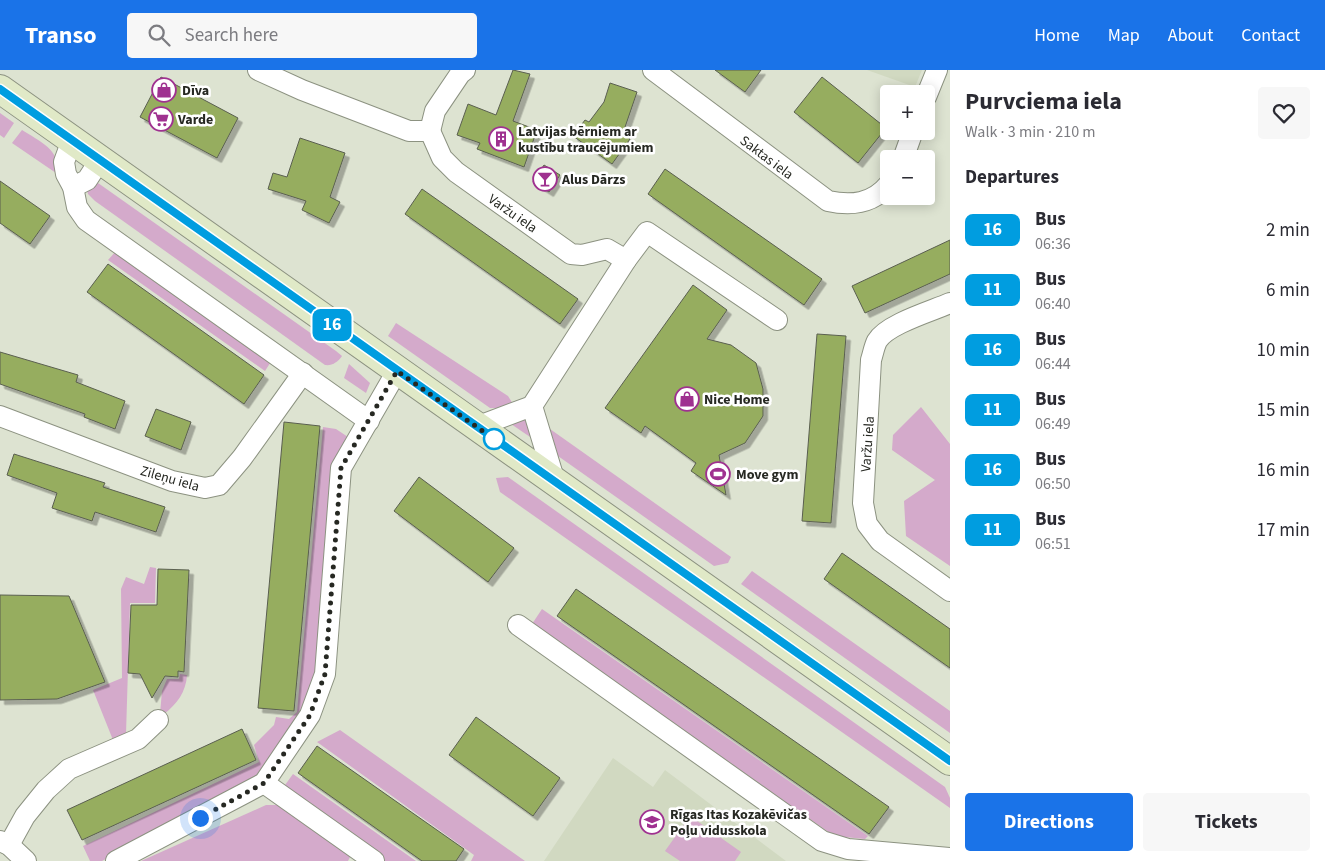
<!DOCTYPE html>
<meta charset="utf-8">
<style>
body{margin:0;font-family:"Source Sans 3",sans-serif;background:#f7f7f7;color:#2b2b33;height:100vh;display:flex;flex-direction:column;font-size:19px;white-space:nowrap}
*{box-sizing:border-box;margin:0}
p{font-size:16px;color:#7c7c81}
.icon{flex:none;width:28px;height:28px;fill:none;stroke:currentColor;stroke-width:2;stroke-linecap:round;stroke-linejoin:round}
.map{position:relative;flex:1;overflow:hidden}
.drawer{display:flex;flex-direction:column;background:#fff;width:375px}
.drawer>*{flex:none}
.badge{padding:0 10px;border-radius:8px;font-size:18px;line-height:32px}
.fabs{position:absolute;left:880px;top:15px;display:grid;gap:10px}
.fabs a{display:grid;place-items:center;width:55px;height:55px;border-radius:5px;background:#fff;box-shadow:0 2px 12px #0003;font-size:25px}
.you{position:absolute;width:25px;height:25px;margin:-12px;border:4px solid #fff;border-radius:50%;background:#1a73e8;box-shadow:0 0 0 8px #1a73e833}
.map>.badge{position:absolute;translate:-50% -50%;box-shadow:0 0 0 2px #fff}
h2{padding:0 15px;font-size:19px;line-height:45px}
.round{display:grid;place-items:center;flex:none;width:52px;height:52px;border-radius:5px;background:#f7f7f7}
.overview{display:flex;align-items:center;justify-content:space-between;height:85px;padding:0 15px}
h1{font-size:24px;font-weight:700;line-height:38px}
.button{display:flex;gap:10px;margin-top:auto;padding:10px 15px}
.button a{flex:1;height:58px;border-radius:5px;background:#1a73e8;color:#fff;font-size:20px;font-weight:700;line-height:58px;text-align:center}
.button a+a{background:#f7f7f7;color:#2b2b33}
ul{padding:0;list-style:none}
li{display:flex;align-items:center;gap:15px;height:60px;padding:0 15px}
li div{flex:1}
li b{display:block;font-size:19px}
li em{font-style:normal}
li .badge{min-width:55px;font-weight:700;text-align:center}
header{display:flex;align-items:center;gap:30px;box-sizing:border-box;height:70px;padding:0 25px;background:#1a73e8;color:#fff}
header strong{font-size:24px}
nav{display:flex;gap:28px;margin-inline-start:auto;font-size:18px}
.search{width:350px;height:45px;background:#f7f7f7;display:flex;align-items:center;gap:12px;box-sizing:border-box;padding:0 18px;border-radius:5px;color:#7c7c81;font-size:19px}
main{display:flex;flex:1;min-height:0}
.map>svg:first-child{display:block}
.built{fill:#d1d9c1}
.green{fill:#d4aacb}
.building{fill:#96ad5e;stroke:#5a5f50;filter:url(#shadow)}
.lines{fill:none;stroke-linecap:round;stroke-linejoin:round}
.street-casing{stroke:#8c9281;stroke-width:22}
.secondary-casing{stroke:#8c9281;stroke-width:30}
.street{stroke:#fff;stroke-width:20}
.secondary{stroke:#e0e9c7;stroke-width:28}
.line-casing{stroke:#fff;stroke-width:11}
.line{stroke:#009de0;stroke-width:8}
.walk{stroke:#262822;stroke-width:5;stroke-dasharray:0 9}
.stop-dot{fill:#fff;stroke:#009de0;stroke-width:2.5}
.labels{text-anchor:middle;stroke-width:5;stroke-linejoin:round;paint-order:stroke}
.poi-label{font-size:14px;font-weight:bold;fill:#262822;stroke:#fff;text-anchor:start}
.street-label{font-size:14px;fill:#262822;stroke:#fff}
</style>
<header>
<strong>Transo</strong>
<div class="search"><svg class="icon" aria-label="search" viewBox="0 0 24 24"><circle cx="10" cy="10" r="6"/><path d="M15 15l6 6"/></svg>Search here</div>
<nav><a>Home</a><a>Map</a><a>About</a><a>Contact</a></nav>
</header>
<main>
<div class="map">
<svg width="950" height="791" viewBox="0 0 950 791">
<defs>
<filter id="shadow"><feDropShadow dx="4.5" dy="4.5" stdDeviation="0" flood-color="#0004"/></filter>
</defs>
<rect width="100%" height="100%" fill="#dde3d1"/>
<g class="built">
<polygon points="867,0 922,0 915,17"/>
<polygon points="613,688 653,717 665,700 786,791 544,791"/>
</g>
<g class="green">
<polygon points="0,43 14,53 4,68 0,65"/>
<path d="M22,60C39,71 62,80 56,103L12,73Z"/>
<path d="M98,113L336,281L342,286C338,292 332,296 325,295L95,131L88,124L87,120Z"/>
<polygon points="117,180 272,290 265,301 108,190"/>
<polygon points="396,253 508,326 513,334 506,338 490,338 388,266"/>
<polygon points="349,294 370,313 366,323 344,308"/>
<polygon points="921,337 950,374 950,496 906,466 904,431 935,410 892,380 893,365"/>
<polygon points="524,348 531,353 536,371 511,354"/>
<polygon points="323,357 336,359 351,369 318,608 269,703 102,791 90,791 83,776 259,692 254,675 274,655 276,647 289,649 297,642"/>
<polygon points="550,359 731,487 728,493 714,496 558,386"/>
<polygon points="508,407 945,717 950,728 950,738 500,422 496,408"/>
<polygon points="150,497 156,498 155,533 130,533 126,664 115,675 93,620 122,608 121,519 126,507 144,514"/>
<polygon points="752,501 950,641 950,663 741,514"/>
<polygon points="542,539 868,766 865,769 834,766 532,554"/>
<path d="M180,604L187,605C186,622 177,634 164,644H160L162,621L167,609H179Z"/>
<polygon points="340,660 525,791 471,791 474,785 317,672"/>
<polygon points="293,704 416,791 380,791 280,722"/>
<polygon points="266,735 284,735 350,787 348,791 141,791"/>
<polygon points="690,746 741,782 735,791 680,791 665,781"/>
</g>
<g class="building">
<polygon points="513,0 530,4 513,51 537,60 524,97 477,79 480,73 457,65 468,34 496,45"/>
<polygon points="715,0 761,0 745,22"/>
<polygon points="161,7 238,48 217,88 140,47"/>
<polygon points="822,7 886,58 858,93 794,42"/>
<polygon points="610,13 637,22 623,63 630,69 612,94 573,66 585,50 589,52 604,32"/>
<polygon points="300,68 345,83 330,127 340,132 329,153 302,140 306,131 268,119 273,103 287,107"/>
<polygon points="544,95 560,105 549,122 533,112"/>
<polygon points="665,99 822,209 804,235 648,124"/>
<polygon points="0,111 50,146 30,174 0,153"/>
<polygon points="422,119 578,229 560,254 405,144"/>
<polygon points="950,170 950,204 865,243 852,216"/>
<polygon points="108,194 264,305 244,334 87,222"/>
<polygon points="693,215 727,240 707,269 731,275 756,293 763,319 763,346 745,373 719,385 726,425 691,401 696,393 670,374 645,356 641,363 605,338"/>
<polygon points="817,264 846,266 831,453 802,451"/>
<polygon points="0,282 78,305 76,312 125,331 115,359 84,347 85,344 0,314"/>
<polygon points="156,339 191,352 181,380 145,366"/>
<polygon points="284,352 320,356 294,641 258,638"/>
<polygon points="14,384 105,413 103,417 165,437 156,462 95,442 92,451 52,438 57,423 7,405"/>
<polygon points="419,407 514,478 488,512 394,441"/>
<polygon points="842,483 950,559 950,598 824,509"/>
<polygon points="158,499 189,500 184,602 178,601 178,607 165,606 152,628 140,604 128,603 131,535 157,535"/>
<polygon points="576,519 889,737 869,764 557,546"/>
<polygon points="0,525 69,526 105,612 57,629 0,630"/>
<polygon points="476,647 560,708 533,746 449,685"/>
<polygon points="242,659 256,690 82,770 67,740"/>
<polygon points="317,676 464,779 456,791 422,791 298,703"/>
</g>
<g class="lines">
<g class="street-casing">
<g id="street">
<polyline points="258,0 302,20 409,61 430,61"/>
<path d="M653,0L828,131C851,136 873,134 889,114"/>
<polyline points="926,27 937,0"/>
<polyline points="430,61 442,88 456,102 571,184 582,185 607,179 626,190 532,336 476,357"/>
<polyline points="430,61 435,41 460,4 465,0"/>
<polyline points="72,70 64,92 66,104 73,117 77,137 86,150 369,351"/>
<polyline points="903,89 913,61"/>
<polyline points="73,117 87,110 100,90"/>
<polyline points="626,190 647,162 777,250"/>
<path d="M950,233C932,241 887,254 877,271C874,277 873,284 871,290L863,433L867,454L880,471L950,521"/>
<polyline points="532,336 555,412"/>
<polyline points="0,346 172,411 205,418 219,415 242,388 303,303"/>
<polyline points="518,555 822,771 848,779 950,788"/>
<polyline points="264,713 374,791"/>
<polyline points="0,771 9,775 26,791"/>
<polyline points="9,775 25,746 46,720 69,699 138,669 158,650"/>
<polyline points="116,791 264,713 310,645 325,604 341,398 397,301"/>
</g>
</g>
<g class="secondary-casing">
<polyline id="secondary" points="0,19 950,691"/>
</g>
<use href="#street" class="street"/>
<use href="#secondary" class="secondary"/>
</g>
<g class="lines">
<g class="line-casing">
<polyline id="line" points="0,19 950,691"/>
</g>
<use href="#line" class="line"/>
<polyline class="walk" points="200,748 264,713 310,645 325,604 341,398 397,301 494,369"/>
</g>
<defs>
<g id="shop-ring" transform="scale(1.25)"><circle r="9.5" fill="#fff" stroke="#9f3190" stroke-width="1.5"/><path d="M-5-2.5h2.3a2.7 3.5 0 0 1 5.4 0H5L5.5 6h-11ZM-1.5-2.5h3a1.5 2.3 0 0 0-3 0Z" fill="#9f3190"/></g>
<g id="supermarket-ring" transform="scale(1.25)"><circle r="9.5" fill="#fff" stroke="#9f3190" stroke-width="1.5"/><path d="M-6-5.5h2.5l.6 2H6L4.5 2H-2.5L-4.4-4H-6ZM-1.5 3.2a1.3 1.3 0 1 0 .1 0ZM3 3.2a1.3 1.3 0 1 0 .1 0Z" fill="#9f3190"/></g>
<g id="building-ring" transform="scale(1.25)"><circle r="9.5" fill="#fff" stroke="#9f3190" stroke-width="1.5"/><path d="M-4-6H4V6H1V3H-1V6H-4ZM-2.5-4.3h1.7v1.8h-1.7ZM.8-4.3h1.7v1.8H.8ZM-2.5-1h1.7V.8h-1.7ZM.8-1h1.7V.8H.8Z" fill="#9f3190"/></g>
<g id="bar-ring" transform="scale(1.25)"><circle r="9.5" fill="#fff" stroke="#9f3190" stroke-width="1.5"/><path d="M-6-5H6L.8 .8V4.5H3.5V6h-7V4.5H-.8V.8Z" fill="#9f3190"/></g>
<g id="stadium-ring" transform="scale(1.25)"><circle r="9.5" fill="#fff" stroke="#9f3190" stroke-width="1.5"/><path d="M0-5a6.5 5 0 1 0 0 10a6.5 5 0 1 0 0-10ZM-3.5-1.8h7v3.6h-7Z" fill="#9f3190"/></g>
<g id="school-ring" transform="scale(1.25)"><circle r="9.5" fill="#fff" stroke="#9f3190" stroke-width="1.5"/><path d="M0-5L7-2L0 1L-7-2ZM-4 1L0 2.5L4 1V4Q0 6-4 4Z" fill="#9f3190"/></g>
</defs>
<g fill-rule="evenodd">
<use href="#shop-ring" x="164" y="20"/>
<use href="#supermarket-ring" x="161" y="49"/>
<use href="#building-ring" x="501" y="69"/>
<use href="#bar-ring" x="545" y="109"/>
<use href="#shop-ring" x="687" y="329"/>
<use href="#stadium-ring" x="718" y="404"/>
<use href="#school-ring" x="652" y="752"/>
</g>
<circle class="stop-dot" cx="494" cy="369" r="10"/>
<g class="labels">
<g class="poi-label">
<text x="182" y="25">Dīva</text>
<text x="178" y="54">Varde</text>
<text x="518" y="66">Latvijas bērniem ar<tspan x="518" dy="16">kustību traucējumiem</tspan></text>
<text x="562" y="114">Alus Dārzs</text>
<text x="704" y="334">Nice Home</text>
<text x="736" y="409">Move gym</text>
<text x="670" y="749">Rīgas Itas Kozakēvičas<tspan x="670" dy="16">Poļu vidusskola</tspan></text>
</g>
<g class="street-label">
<text transform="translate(767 87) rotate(37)" y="5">Saktas iela</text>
<text transform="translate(513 143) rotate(35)" y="5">Varžu iela</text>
<text transform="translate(867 374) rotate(-86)" y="5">Varžu iela</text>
<text transform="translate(170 408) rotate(16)" y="5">Zileņu iela</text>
</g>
</g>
</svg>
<div class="fabs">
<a>+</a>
<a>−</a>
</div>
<div class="you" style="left:200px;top:748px"></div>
<b class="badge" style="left:332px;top:255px;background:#009de0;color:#fff">16</b>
</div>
<section class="drawer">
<div class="overview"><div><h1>Purvciema iela</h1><p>Walk · 3 min · 210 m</p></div><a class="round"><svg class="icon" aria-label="heart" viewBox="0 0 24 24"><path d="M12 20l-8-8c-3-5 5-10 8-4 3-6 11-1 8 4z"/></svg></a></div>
<h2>Departures</h2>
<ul>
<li><span class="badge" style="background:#009de0;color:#fff">16</span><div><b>Bus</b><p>06:36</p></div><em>2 min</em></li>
<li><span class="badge" style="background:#009de0;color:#fff">11</span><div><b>Bus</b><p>06:40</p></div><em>6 min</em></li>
<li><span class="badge" style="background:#009de0;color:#fff">16</span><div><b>Bus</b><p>06:44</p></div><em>10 min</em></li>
<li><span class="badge" style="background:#009de0;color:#fff">11</span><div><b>Bus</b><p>06:49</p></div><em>15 min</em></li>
<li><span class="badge" style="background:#009de0;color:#fff">16</span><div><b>Bus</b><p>06:50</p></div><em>16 min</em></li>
<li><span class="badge" style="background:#009de0;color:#fff">11</span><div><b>Bus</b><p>06:51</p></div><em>17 min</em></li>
</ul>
<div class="button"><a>Directions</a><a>Tickets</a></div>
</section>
</main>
